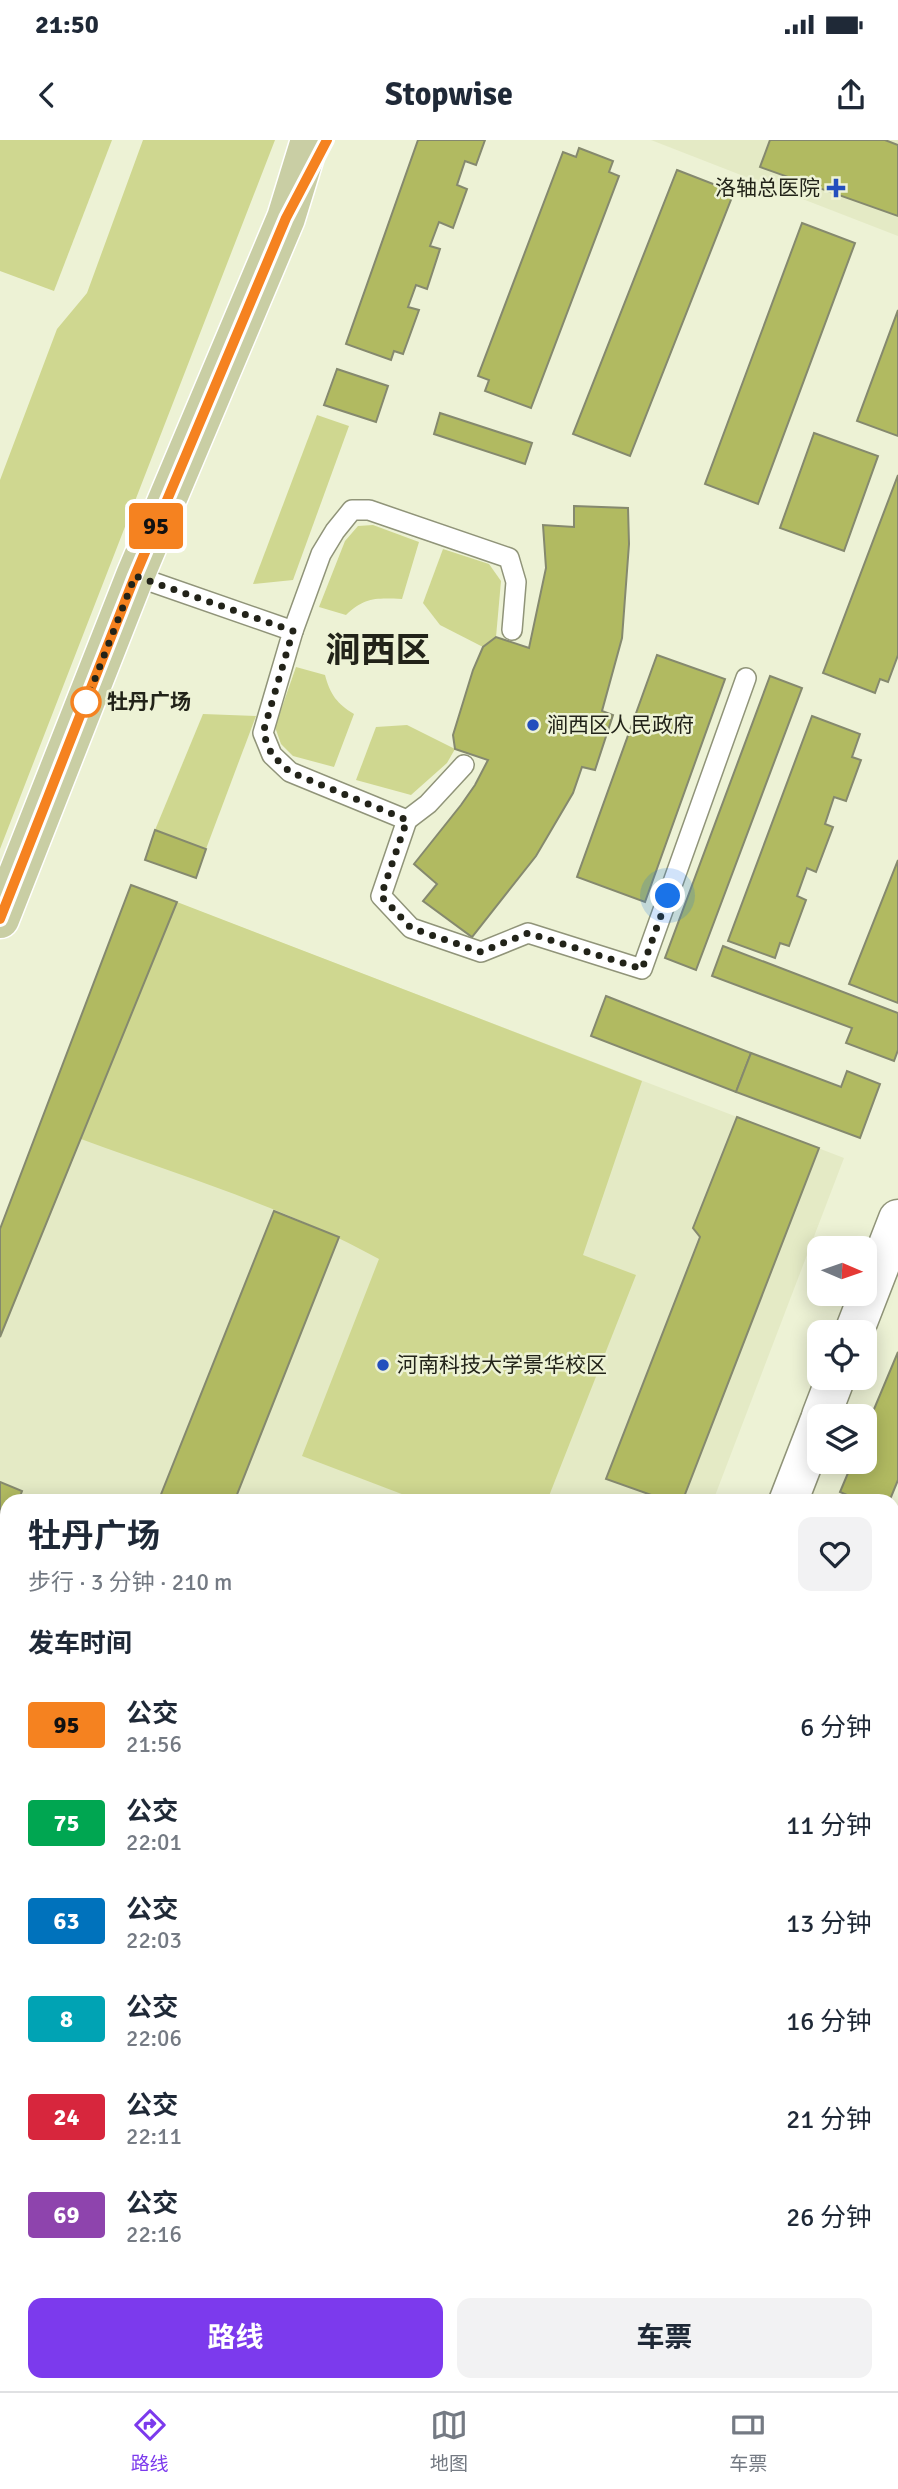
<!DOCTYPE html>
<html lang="zh">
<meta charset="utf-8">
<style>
body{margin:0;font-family:Signika,"Noto Sans SC",sans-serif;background:#f2f2f3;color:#1f2937;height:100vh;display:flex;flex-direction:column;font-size:26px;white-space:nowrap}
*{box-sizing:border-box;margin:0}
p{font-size:23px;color:#747a83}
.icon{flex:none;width:38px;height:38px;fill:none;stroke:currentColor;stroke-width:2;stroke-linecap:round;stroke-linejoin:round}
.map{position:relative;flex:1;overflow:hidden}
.drawer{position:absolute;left:0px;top:1354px;width:900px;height:898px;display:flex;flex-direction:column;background:#fff;border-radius:21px 21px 0 0;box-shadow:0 4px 18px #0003}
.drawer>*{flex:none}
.badge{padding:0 14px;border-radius:5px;font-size:24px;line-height:46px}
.needle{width:46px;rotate:92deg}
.fabs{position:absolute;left:807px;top:1096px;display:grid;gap:14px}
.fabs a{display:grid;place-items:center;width:70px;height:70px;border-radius:14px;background:#fff;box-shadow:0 4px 18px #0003;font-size:35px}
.you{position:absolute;width:35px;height:35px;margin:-18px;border:5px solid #fff;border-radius:50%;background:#1a73e8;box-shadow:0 0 0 10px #1a73e833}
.map>.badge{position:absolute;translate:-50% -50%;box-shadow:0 0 0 4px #fff}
h2{padding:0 28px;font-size:26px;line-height:63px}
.round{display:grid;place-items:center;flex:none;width:74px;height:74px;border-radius:14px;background:#f2f2f3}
.headline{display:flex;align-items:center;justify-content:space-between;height:119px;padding:0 28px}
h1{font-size:33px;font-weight:700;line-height:52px}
.button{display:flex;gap:14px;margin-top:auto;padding:14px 28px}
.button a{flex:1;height:80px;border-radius:14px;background:#7c3aed;color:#fff;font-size:28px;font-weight:700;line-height:80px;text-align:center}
.button a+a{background:#f2f2f3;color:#1f2937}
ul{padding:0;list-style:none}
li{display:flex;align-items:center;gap:21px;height:98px;padding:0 28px}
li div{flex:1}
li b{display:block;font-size:26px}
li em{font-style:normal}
li .badge{min-width:77px;font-weight:700;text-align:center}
.status{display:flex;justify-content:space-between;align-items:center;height:49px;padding:0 35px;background:#fff;direction:ltr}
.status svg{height:19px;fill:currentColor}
header{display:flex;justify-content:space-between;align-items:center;height:91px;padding:0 28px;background:#fff;font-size:32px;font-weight:700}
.dock{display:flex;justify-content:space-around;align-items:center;height:98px;border-top:2px solid #e0e1e3;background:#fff;font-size:19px;color:#747a83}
.dock a{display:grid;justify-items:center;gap:4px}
.dock .on{color:#7c3aed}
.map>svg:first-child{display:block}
.built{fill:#e4eac5}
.green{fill:#cfd790}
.building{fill:#b1ba61;stroke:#85896e;stroke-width:2}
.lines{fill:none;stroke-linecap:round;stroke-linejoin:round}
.service-casing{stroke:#909479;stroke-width:22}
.pedestrian-casing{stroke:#909479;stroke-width:32}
.minor-casing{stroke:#909479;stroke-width:41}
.primary-casing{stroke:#fff;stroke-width:41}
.service{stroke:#fff;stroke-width:19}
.pedestrian{stroke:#fff;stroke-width:30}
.minor{stroke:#fff;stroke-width:38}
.primary{stroke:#c9cea4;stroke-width:38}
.line-casing{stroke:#fff;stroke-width:16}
.line{stroke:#f58220;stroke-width:10}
.walk{stroke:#222319;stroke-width:7;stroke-dasharray:0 12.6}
.poi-dot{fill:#234fbd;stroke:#edf2d5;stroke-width:2.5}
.stop-dot{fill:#fff;stroke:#f58220;stroke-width:3.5}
.labels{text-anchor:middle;stroke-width:5;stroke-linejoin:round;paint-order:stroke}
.poi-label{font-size:21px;fill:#222319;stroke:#edf2d5;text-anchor:start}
.stop-label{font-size:21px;font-weight:bold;fill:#222319;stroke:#edf2d5;text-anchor:start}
.town-label{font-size:35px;font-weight:bold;fill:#222319;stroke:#edf2d5}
</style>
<div class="status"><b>21:50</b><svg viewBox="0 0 49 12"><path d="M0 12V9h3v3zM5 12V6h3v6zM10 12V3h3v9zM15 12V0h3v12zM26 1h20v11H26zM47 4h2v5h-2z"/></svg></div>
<header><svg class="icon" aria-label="back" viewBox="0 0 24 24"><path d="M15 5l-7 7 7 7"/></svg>Stopwise<svg class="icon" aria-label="share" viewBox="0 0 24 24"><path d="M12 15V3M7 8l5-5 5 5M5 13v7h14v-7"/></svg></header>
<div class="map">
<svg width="898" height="2251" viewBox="0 0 898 2251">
<rect width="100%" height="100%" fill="#edf2d5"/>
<g class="built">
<polygon points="651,0 898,0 898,96"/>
<polygon points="131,745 844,1018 713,1361 7,1362 7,1760 0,1758 0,1089"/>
<polygon points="893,2191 898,2193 898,2251 476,2251 478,2245 892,2245"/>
<polygon points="43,2245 386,2245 383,2251 41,2251"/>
</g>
<g class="green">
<polygon points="0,0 112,0 54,151 0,131"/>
<polygon points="143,0 275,0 0,709 0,340 57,189 87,153"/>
<polygon points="317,275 349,286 293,440 253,444"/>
<path d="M373,385L419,402L402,459C376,458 365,457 346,475L319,467L345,401L358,386Z"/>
<polygon points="443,409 489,424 501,441 496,497 483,507 440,485 423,463"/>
<path d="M296,527L325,535C330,554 337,564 354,574L334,627L293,616L281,604L275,587Z"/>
<polygon points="203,574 256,576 206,709 155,690"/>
<polygon points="407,585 455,609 447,623 411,655 356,640 376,587"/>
<path d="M177,762L642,941L583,1115L636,1135L547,1361H420L302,1316L379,1119C285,1067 181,1036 81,999Z"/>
<polygon points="809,2245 885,2245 898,2251 807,2251"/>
</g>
<g class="building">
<polygon points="418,0 485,0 476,25 465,21 457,45 467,49 453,88 439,82 430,106 440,109 427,149 416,145 408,167 419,170 403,214 394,211 391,220 346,204"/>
<polygon points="770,0 885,0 898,5 898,76 760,27"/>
<polygon points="579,8 613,21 609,32 619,36 531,268 485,251 489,240 478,236 563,12 576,17"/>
<polygon points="677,30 734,52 630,316 573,294"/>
<polygon points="802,83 855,103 758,364 705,344"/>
<polygon points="898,170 898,296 857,281"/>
<polygon points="337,229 388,246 376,282 324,265"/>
<polygon points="440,273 532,303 525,324 434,294"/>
<polygon points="814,293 878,316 844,411 780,388"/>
<polygon points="898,335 898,515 888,542 880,539 875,553 823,533"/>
<polygon points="574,366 628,368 629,404 622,498 602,571 613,575 595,630 582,627 573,653 536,716 472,797 423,761 437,744 414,724 461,665 475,645 488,620 455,609 453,595 473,530 483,507 496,497 529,508 546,428 543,385 574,387"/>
<polygon points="657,515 725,539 645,762 577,737"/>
<polygon points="770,536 802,548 696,830 665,818"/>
<polygon points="812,576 860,594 852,617 861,620 846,661 834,657 825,684 833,687 816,732 807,728 797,756 806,760 789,806 780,803 775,818 728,801"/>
<polygon points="155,690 206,709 196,738 145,720"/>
<polygon points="898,720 898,863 849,844"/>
<polygon points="131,745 177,762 0,1197 0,1089"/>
<polygon points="723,806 898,873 898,910 894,921 846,903 852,888 712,836"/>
<polygon points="606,856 751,913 736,952 591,896"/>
<polygon points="751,913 841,947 847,931 880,944 860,998 736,952"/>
<polygon points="737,977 819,1008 682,1362 671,1362 606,1339 700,1097 693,1088"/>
<polygon points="274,1071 339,1097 234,1362 158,1362"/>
<polygon points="898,1212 898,1340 889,1362 863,1362 840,1352 853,1321 864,1321 864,1293"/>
<polygon points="0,1342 22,1351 18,1362 7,1362 7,1459 0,1477"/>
<polygon points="892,1404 898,1406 898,1478 892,1476"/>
<polygon points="892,1635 898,1637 898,1814 892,1828"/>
<polygon points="0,1675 7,1678 7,1760 0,1758"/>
<polygon points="898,1919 898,1958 892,1955 892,1932"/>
<polygon points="0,1959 7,1962 7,2152 0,2171"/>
<polygon points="892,2046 894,2052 898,2050 898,2130 892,2128"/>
<polygon points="7,2204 7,2245 26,2245 24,2251 7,2251 0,2248 0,2223"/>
<polygon points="512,2245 664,2245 663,2248 669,2251 510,2251"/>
<polygon points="704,2245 794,2245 794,2251 701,2251"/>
</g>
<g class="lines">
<g class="service-casing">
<g id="service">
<polyline points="135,436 293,491 263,593 272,615 290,632 407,680 428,664 464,625"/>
<polyline points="293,491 321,414 335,391 352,370 369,370 509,418 516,442 512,490"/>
<polyline points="407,680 381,756 411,788 481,812 528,793 642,829 746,538"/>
<polyline points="686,2251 688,2245"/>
</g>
</g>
<g class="pedestrian-casing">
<polyline id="pedestrian" points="892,2161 898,2163"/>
</g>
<g class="minor-casing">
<g id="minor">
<polyline points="854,1192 898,1079"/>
<polyline points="821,1276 836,1237"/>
<polyline points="788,1362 819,1282"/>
<polyline points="892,1561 898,1564"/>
<polyline points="0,1815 7,1817"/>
<polyline points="436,2251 438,2245"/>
</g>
</g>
<g class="primary-casing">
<polyline id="primary" points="0,779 135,436 286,78 310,0"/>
</g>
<use href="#service" class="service"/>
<use href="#pedestrian" class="pedestrian"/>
<use href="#minor" class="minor"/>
<use href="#primary" class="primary"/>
</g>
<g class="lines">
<g class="line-casing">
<polyline id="line" points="0,779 135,436 286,78 327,0"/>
</g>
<use href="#line" class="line"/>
<polyline class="walk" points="86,562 135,436 293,491 263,593 272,615 290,632 407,680 381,756 411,788 481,812 528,793 642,829 668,756"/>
</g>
<g class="poi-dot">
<path d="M832.5 37.5h7v7h7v7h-7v7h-7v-7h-7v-7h7z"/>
<circle cx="533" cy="585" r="7"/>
<circle cx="383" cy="1225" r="7"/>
</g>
<circle class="stop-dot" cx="86" cy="562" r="14"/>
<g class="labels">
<g class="poi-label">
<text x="820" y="55" text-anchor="end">洛轴总医院</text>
<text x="547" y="592">涧西区人民政府</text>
<text x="397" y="1232">河南科技大学景华校区</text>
</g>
<g class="stop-label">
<text x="107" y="569">牡丹广场</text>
</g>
<g class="town-label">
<text x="378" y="522">涧西区</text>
</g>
</g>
</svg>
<div class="fabs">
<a><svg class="needle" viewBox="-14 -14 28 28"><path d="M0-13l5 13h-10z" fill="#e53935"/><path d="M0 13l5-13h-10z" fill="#747a83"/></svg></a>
<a><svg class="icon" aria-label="locate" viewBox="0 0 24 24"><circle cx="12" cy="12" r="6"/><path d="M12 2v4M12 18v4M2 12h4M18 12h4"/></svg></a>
<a><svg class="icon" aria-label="layers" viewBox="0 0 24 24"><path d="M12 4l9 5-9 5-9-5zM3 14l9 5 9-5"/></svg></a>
</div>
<div class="you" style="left:668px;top:756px"></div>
<b class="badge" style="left:156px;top:386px;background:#f58220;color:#111">95</b>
<section class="drawer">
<div class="headline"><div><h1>牡丹广场</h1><p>步行 · 3 分钟 · 210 m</p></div><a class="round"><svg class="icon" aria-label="heart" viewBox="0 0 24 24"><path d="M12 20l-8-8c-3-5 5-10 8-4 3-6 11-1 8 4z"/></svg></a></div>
<h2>发车时间</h2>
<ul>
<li><span class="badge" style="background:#f58220;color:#111">95</span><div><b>公交</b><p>21:56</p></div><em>6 分钟</em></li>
<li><span class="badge" style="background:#00a651;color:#fff">75</span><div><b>公交</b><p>22:01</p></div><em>11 分钟</em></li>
<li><span class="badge" style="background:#0072bc;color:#fff">63</span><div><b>公交</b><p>22:03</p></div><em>13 分钟</em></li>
<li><span class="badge" style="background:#00a3b4;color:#fff">8</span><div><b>公交</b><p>22:06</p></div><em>16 分钟</em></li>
<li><span class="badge" style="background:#d7263d;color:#fff">24</span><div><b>公交</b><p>22:11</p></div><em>21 分钟</em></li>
<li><span class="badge" style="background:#8e44ad;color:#fff">69</span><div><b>公交</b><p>22:16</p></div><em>26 分钟</em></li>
</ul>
<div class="button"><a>路线</a><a>车票</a></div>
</section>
</div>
<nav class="dock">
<a class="on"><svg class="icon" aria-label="directions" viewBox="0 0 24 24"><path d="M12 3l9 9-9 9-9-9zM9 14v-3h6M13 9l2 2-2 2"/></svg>路线</a>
<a><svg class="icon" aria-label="map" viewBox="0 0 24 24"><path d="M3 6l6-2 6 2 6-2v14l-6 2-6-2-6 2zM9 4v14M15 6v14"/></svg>地图</a>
<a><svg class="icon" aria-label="tickets" viewBox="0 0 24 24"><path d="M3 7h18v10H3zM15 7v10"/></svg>车票</a>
</nav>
